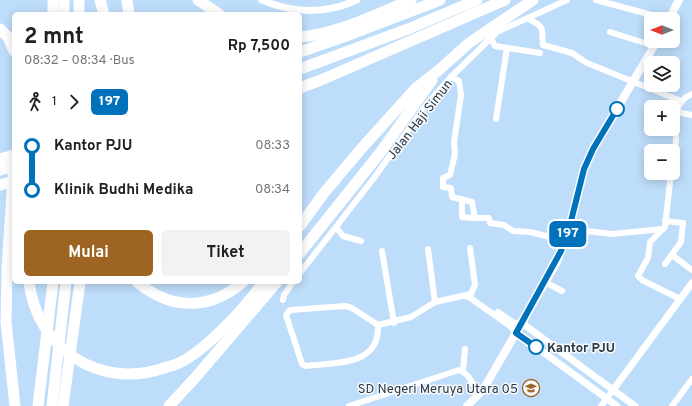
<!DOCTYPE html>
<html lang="id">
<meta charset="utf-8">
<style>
body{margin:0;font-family:Overpass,sans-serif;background:#f2f2f2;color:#202124;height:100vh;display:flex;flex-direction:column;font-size:15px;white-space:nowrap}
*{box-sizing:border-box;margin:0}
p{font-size:13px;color:#757577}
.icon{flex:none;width:22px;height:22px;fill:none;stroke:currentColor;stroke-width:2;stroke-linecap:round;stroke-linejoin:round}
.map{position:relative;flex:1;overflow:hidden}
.details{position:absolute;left:12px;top:12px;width:290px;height:272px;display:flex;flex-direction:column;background:#fff;border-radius:6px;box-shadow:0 2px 10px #0003}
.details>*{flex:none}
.badge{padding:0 8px;border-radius:6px;font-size:14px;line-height:26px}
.needle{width:26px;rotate:270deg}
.fabs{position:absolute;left:644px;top:12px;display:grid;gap:8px}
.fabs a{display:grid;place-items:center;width:36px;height:36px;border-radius:6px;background:#fff;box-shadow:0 2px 10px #0003;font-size:20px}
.map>.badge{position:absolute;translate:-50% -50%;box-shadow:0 0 0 2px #fff}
.legs{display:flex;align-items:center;gap:6px;height:44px;padding:0 12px;font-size:13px}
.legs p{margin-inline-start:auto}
.overview{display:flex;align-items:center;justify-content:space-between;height:68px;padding:0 12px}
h1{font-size:22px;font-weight:700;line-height:30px}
.action{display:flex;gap:8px;margin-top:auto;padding:8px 12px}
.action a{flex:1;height:46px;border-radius:6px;background:#9e6522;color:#fff;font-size:16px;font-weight:700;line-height:46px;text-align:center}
.action a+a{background:#f2f2f2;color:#202124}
ul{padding:0 12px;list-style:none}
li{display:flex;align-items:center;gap:14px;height:44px;font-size:15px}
li i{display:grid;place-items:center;width:6px;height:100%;margin:0 5px;background:currentColor}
li i::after{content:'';width:10px;height:10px;margin:-5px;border:3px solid;border-radius:50%;background:#fff}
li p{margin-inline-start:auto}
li:first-child i{background:linear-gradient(#0000 50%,currentColor 0)}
li:last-child i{background:linear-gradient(currentColor 50%,#0000 0)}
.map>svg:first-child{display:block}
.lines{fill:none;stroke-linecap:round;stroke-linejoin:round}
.minor{stroke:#fff;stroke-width:6}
.tertiary{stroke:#fff;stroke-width:7}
.secondary{stroke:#fff;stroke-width:8}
.motorway{stroke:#fff;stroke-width:11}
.line-1-casing{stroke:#fff;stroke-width:9}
.line-1{stroke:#0072bc;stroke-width:6}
.stop-1-dot{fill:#fff;stroke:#0072bc;stroke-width:2}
.labels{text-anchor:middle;stroke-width:3;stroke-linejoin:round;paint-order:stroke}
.street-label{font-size:13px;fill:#2c3843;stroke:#f7fafd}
.stop-label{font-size:13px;font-weight:bold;fill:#2c3843;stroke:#f7fafd;text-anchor:start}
.poi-label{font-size:13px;fill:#2c3843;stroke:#f7fafd;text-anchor:end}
</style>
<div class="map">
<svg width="692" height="406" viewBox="0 0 692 406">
<rect width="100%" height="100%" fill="#beddfa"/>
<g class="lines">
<g class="minor">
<polyline points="596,0 667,19"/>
<path d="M529,19C546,28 541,28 543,45L572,53L587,63L681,101"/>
<polyline points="610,32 654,46"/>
<polyline points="490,37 495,46 540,53"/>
<polyline points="451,77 459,81 461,95 454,142 455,154 450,175 443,178 443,187 451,188 452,197 472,202 475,218 489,218 490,223 504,225 513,231 530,232 566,241"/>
<polyline points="677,112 692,115"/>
<polyline points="496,119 507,48"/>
<path d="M673,160C674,153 676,146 676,138C675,121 673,102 692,94"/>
<polyline points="671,173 665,227 650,242 648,258 638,276 642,280 680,299"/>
<polyline points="462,199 462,217 475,218"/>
<polyline points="336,227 343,236 361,241"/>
<polyline points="569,229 612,234 663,229"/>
<polyline points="428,249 435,302"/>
<polyline points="382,251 394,323"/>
<polyline points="672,255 692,270"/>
<polyline points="665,264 681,242 683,223 665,221"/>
<polyline points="300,273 374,178 426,105 451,77 497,32 567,0"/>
<polyline points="545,282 562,291"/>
<polyline points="465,296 469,297 510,326 516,333"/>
<polyline points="283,300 284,295 293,282"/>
<polyline points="498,312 514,323 522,323"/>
<path d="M378,325C380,367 335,362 306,366L302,364L286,315L290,310L345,306L352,308L378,325L411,317L435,302L471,294L475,285L470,248"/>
<polyline points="463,371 465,349"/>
<path d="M349,406L459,370C469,373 474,386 479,395"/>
<polyline points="601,406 613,390"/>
<polyline points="672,406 692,379"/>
</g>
<g class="tertiary">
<path d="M262,0C294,14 326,14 357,0"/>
<polyline points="522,323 635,406"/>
<polyline points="517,333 617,406"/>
<polyline points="613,390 692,283"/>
</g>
<g class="secondary">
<polyline points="669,19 679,0"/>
<polyline points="467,406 483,390 557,262 570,225 584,169 593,149 657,41"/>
</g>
<g class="motorway">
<polyline points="100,0 104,14"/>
<polyline points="127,0 129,14"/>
<polyline points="198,0 219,14"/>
<polyline points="53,14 53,0"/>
<polyline points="64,14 64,0"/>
<polyline points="79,14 79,0"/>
<polyline points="0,29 8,37 14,51"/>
<path d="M300,37C338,34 376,14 411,0"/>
<polyline points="300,52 346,36 440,0"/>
<polyline points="300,69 408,29 477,0"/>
<polyline points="300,88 321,80 505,0"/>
<polyline points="0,159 14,155"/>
<polyline points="14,162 7,270 6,322 15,406"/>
<polyline points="0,170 14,166"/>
<polyline points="0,185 14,181"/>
<polyline points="300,226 324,193 361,149 416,88 439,70 469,43 533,0"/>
<polyline points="300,253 380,153 432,80"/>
<path d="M29,282C37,349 100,390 164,368C170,366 176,365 181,362C207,349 247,306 263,282"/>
<path d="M137,282C171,310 209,311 243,282"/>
<polyline points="38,406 53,282"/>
<polyline points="52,406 66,282"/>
<polyline points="63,406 80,282"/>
<polyline points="169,406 195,378 277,282"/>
</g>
</g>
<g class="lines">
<g class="line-1-casing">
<polyline id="line-1" points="536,347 516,333 561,251 570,225 584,169 593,149 617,109"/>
</g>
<use href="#line-1" class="line-1"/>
</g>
<defs>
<g id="school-ring" transform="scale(0.9)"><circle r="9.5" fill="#f7fafd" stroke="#9e6522" stroke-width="1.5"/><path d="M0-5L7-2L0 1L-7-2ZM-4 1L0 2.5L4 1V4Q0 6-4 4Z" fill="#9e6522"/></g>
</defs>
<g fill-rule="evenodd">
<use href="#school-ring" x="531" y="388"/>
</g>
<g class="stop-1-dot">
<circle cx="617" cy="109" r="7"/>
<circle cx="536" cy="347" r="7"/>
</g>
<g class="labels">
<g class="street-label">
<text transform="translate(419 119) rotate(-52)" y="5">Jalan Haji Simun</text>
</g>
<g class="stop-label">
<text x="547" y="352">Kantor PJU</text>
</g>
<g class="poi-label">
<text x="518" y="393">SD Negeri Meruya Utara 05</text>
</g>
</g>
</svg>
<div class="fabs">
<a><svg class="needle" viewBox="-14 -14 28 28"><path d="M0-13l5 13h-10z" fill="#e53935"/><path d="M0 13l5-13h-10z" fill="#757577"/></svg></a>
<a><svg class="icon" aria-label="layers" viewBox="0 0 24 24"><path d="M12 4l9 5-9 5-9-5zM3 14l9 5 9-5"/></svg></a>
<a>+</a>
<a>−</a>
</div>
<b class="badge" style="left:568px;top:234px;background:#0072bc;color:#fff">197</b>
<section class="details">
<div class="overview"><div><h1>2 mnt</h1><p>08:32 – 08:34 · Bus</p></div><b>Rp 7,500</b></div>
<div class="legs"><svg class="icon" aria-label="walk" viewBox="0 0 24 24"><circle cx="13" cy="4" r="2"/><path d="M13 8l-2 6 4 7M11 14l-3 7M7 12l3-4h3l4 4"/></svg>1<svg class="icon" aria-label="forward" viewBox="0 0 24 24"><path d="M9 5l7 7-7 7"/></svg><b class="badge" style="background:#0072bc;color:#fff">197</b></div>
<ul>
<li><i style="color:#0072bc"></i><b>Kantor PJU</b><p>08:33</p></li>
<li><i style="color:#0072bc"></i><b>Klinik Budhi Medika</b><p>08:34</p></li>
</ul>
<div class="action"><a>Mulai</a><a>Tiket</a></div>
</section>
</div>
